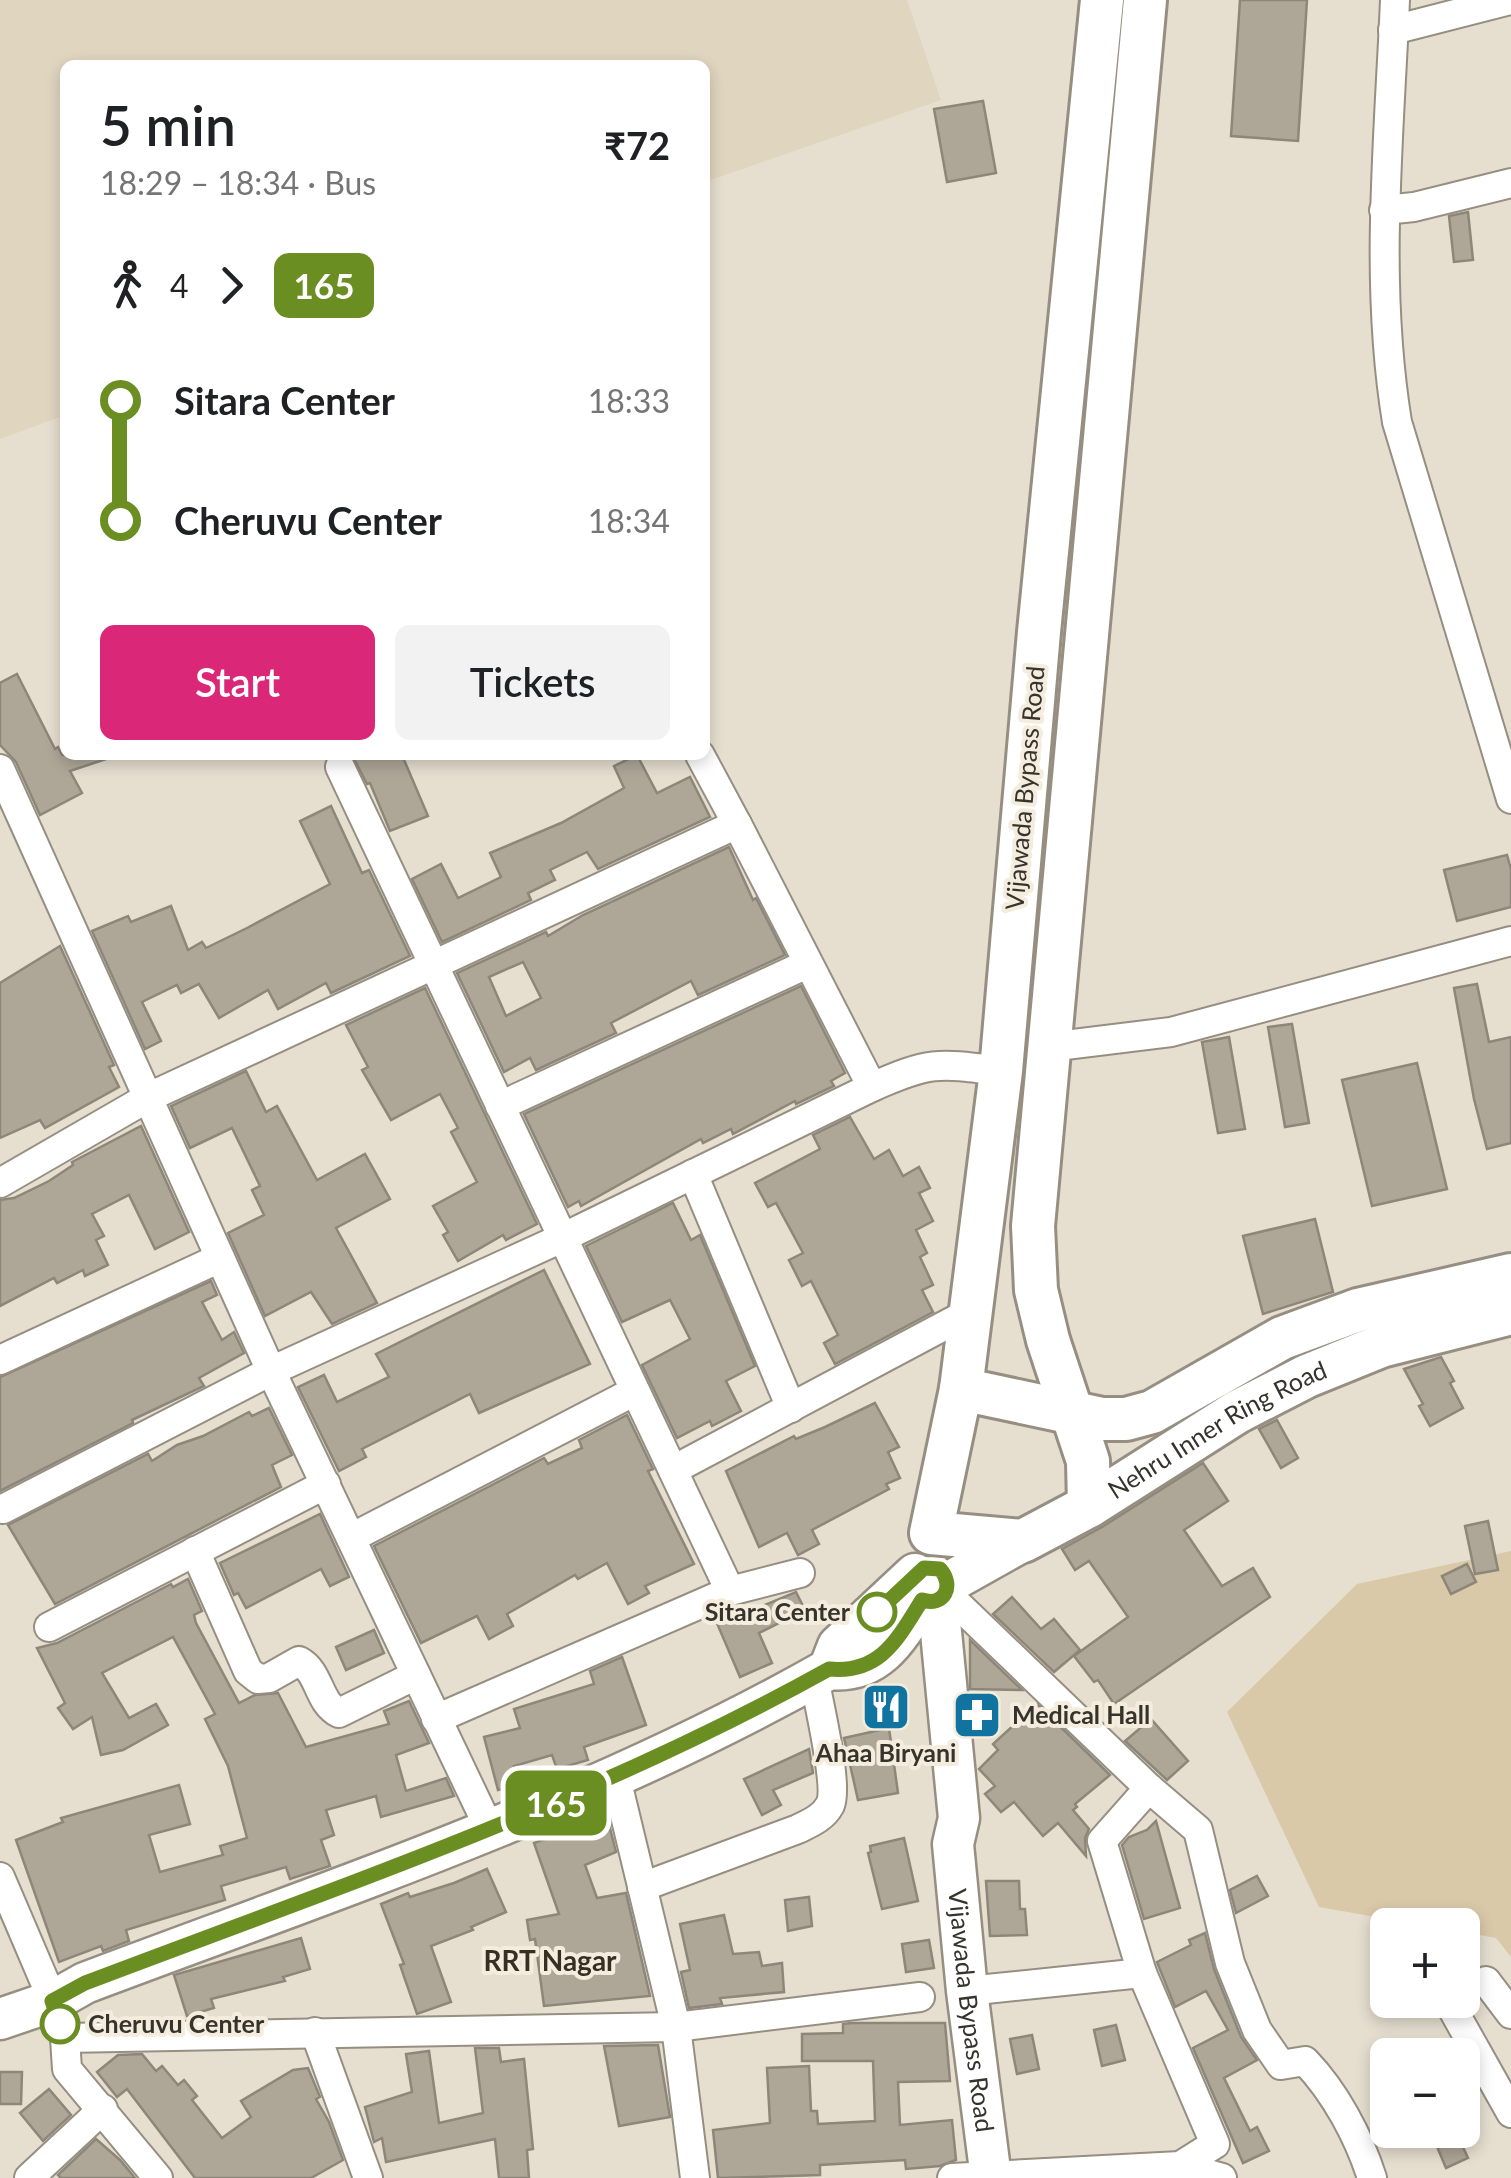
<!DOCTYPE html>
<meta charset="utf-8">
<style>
body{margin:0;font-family:Lato,sans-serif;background:#f2f2f2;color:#202124;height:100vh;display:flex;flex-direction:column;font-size:38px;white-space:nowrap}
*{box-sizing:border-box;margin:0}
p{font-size:32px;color:#757577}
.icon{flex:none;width:55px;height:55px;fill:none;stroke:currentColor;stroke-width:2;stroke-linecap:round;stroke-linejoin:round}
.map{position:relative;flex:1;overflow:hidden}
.drawer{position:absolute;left:60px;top:60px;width:650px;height:700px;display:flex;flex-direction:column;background:#fff;border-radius:15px;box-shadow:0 5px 15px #0003}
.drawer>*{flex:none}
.badge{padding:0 20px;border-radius:15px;font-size:35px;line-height:65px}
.buttons{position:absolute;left:1370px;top:1908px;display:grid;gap:20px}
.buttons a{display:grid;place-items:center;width:110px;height:110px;border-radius:15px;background:#fff;box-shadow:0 5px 15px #0003;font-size:50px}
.map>.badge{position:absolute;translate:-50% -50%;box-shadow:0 0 0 5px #fff}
.legs{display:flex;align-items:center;gap:15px;height:110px;padding:0 40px;font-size:32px}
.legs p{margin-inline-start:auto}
.headline{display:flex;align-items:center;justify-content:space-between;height:170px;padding:0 40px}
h1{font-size:55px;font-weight:600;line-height:75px}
.cta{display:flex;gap:20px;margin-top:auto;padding:20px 40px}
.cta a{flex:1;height:115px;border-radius:15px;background:#db2777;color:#fff;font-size:40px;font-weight:600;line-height:115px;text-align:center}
.cta a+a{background:#f2f2f2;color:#202124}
ul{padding:0 40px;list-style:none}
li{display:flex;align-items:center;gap:35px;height:120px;font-size:38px}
li i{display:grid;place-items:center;width:15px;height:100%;margin:0 12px;background:currentColor}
li i::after{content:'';width:25px;height:25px;margin:-12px;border:8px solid;border-radius:50%;background:#fff}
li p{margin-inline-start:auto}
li:first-child i{background:linear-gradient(#0000 50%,currentColor 0)}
li:last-child i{background:linear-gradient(currentColor 50%,#0000 0)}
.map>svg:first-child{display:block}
.built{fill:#e0d5bf}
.green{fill:#d9c9a9}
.building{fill:#aea798;stroke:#8d8779;stroke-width:2.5;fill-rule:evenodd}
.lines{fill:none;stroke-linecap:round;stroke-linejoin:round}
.street-casing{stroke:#968f81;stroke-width:32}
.secondary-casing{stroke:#968f81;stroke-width:45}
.primary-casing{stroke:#968f81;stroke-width:48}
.street{stroke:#fff;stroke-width:28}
.secondary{stroke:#fff;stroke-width:40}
.primary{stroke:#fff;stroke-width:42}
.line-1-casing{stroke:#fff;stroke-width:22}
.line-1{stroke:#6b8e23;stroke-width:15}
.stop-1-dot{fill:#fff;stroke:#6b8e23;stroke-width:5}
.labels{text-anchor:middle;stroke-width:8;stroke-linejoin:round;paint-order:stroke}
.street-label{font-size:25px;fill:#36332d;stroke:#f4ecdd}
.stop-label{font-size:25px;font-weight:bold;fill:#36332d;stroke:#f4ecdd;text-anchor:end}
.poi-label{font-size:25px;font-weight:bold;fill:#36332d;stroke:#f4ecdd;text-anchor:start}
.neighbourhood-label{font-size:28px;font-weight:bold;fill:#363024;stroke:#f4ecdd}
</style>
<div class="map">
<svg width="1511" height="2178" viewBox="0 0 1511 2178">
<rect width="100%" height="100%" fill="#e6dfd0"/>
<polygon class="built" points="0,0 907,0 941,100 705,182 705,65 65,65 65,415 0,439"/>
<polygon class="green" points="1511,1551 1511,1957 1496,1938 1463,1932 1462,1925 1421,1925 1319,1907 1227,1712 1357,1584"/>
<g class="building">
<polygon points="1240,0 1307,0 1298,141 1231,136"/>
<polygon points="983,101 996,173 947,182 934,109"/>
<polygon points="1468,212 1473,260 1454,262 1449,216"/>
<polygon points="17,674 55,749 58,747 62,755 106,755 106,759 70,771 82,793 40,815 16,762 0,745 0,683"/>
<polygon points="352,755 402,755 428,816 390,831 370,783 367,784"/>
<polygon points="637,755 657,793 690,777 710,817 598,869 587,852 550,870 555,880 528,893 531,900 442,942 412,879 441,864 458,898 501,877 490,853 561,823 624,788 614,766"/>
<polygon points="331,806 362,873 369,870 410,956 331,993 326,983 278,1009 268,990 219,1018 199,984 181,993 177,985 142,1002 161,1041 145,1049 92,931 128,916 131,922 171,906 188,950 202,942 206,948 247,928 330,884 300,821"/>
<path d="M729,847L753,900L756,898L785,955L698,995L691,981L611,1023L616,1033L536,1070L530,1058L504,1072L457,973L546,932L548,936L583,915ZM523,962L541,998L506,1016L489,977Z"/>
<polygon points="1507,855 1511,869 1511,907 1457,921 1444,870"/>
<polygon points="60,946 114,1065 109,1067 119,1087 45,1128 40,1120 0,1138 0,983"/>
<polygon points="1477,984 1489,1042 1511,1037 1511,1143 1487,1149 1474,1099 1454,988"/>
<polygon points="801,986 845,1073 831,1081 834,1086 796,1104 795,1101 733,1134 731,1129 703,1143 701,1139 581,1206 579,1201 568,1207 524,1114"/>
<polygon points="425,988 537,1224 506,1240 503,1235 458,1261 443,1235 448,1232 433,1206 477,1182 451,1132 458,1128 440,1094 391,1120 362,1070 368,1067 346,1025"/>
<polygon points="1292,1024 1309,1123 1285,1127 1268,1027"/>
<polygon points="1229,1037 1245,1129 1218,1133 1202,1042"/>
<polygon points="1417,1063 1447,1189 1372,1206 1342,1080"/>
<polygon points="246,1071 266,1112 277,1106 317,1180 365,1154 390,1199 336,1228 377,1303 332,1324 311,1292 265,1316 228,1233 264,1215 252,1190 260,1186 232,1128 190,1148 171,1106"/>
<polygon points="850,1117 874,1159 889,1150 903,1176 919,1167 930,1188 919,1193 933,1221 916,1230 927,1253 920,1257 933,1285 922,1290 933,1312 835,1364 824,1343 838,1335 811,1281 802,1286 789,1260 803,1253 776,1203 768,1207 755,1183 820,1149 813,1135"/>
<polygon points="141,1126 189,1232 155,1249 129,1195 92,1214 104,1236 96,1240 108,1265 85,1276 83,1270 57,1283 54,1278 0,1306 0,1200 14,1198 49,1181 73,1165 72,1162"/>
<polygon points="673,1203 691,1240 700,1235 755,1366 726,1381 741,1411 712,1426 710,1421 677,1438 642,1365 690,1339 670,1300 622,1322 586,1246"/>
<polygon points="1315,1219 1333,1292 1263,1314 1243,1236"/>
<polygon points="544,1270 590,1364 479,1413 470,1394 362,1449 366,1457 339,1471 298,1387 324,1375 337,1402 389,1377 376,1354"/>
<polygon points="211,1281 217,1295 202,1302 222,1340 234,1332 244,1353 199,1378 204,1386 132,1420 133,1423 0,1491 0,1377"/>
<polygon points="1441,1357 1454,1381 1450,1383 1463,1408 1430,1426 1419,1406 1423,1404 1404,1369"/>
<polygon points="875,1403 899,1447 888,1452 900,1478 886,1484 889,1489 812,1530 819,1544 798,1555 787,1533 759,1547 726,1471 794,1436 796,1439 825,1427"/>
<polygon points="269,1408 292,1455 272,1465 281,1487 55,1604 8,1525 148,1454 152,1461 177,1445 203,1436 249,1412 252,1416"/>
<polygon points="627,1415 653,1469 648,1471 694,1564 645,1586 649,1593 628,1604 607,1563 578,1579 575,1575 507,1614 513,1626 489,1639 477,1616 421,1643 374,1546 544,1458 548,1464 582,1448 579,1440"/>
<polygon points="1277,1420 1298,1458 1281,1468 1259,1429"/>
<polygon points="1203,1463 1228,1501 1184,1530 1222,1586 1253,1568 1270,1597 1114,1704 1098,1680 1094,1682 1074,1656 1128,1617 1089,1561 1075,1570 1062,1549 1102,1527"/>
<polygon points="320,1514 349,1577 330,1586 321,1569 246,1608 238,1593 234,1595 220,1563"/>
<polygon points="1488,1521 1498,1570 1475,1574 1465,1526"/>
<polygon points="1467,1564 1476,1582 1451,1594 1442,1576"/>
<polygon points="188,1579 202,1611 194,1615 196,1623 239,1703 255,1695 278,1693 306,1747 389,1724 384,1711 409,1701 429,1743 396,1755 406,1791 446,1778 454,1796 381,1817 376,1796 326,1810 334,1835 321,1840 330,1866 290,1879 286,1867 221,1886 225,1900 126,1930 129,1941 103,1951 101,1946 59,1962 16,1840 63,1822 61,1818 179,1785 190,1824 149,1835 160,1872 223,1855 220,1846 247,1838 228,1766 205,1719 215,1714 173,1637 102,1673 129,1718 156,1704 168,1725 123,1750 101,1755 92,1717 73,1729 58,1708 65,1703 37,1648 57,1643 171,1584 173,1587"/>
<polygon points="796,1592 805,1610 759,1633 772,1663 740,1677 716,1621 748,1607 750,1611"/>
<polygon points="1012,1597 1041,1629 1054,1619 1080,1650 1054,1672 993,1614"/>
<polygon points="374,1630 384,1653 346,1670 336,1647"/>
<polygon points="970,1640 1022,1690 970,1689"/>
<polygon points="622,1657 646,1725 584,1747 588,1760 557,1769 552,1755 514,1766 519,1785 498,1790 484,1737 520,1728 514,1709 594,1684 590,1671"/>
<polygon points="1037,1704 1110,1775 1075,1804 1077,1807 1073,1810 1089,1829 1085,1838 1086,1856 1058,1823 1043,1836 1014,1802 1001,1812 985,1794 995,1786 979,1769 998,1750 993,1744"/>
<polygon points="1151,1719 1188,1761 1167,1780 1125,1741"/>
<polygon points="889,1728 898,1793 858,1800 844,1738"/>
<polygon points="809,1749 813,1773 773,1790 781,1805 762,1815 744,1779"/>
<polygon points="605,1809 616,1852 585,1865 597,1898 626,1893 650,1996 544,2006 535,1939 530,1940 527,1920 559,1914 534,1843 579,1827 577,1821"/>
<polygon points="1156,1821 1180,1908 1144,1919 1122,1845 1129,1837 1147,1830"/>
<polygon points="904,1838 918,1901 882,1909 868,1853 871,1852 870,1846"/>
<polygon points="487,1869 506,1912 471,1927 473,1930 431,1946 451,2002 417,2014 400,1965 404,1964 381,1904 408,1893 410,1897 454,1883"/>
<polygon points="1257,1876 1268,1896 1236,1913 1230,1890"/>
<polygon points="986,1881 1019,1881 1020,1909 1025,1909 1027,1935 990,1936"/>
<polygon points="809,1897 812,1926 788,1931 785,1900"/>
<polygon points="724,1915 733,1954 759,1952 762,1966 782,1963 784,1992 720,1998 722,2004 689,2008 681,1972 690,1970 680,1924"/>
<polygon points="1205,1933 1214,1969 1241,2037 1257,2060 1224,2078 1250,2131 1257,2127 1269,2151 1243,2163 1193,2048 1228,2030 1206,1991 1175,2007 1157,1962 1191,1945 1189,1940"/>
<polygon points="301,1938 310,1969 283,1977 285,1981 211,1999 214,2008 187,2016 174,1975"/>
<polygon points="929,1940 934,1968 906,1972 902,1944"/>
<polygon points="851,2023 945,2023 950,2081 898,2082 900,2125 952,2120 956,2160 940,2166 906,2169 905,2160 820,2165 820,2175 718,2178 713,2130 770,2123 767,2068 809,2066 811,2111 817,2111 818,2124 875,2121 873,2061 802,2061 802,2034 843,2033 843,2024"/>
<polygon points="1116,2025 1125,2060 1102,2066 1094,2030"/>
<polygon points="1032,2035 1039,2069 1017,2074 1010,2039"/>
<polygon points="658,2045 670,2117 619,2126 604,2046"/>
<polygon points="475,2048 499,2048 501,2062 524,2059 533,2149 527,2150 529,2178 499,2178 495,2139 386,2162 382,2138 374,2142 365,2107 412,2092 406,2054 429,2051 439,2123 483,2113"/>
<polygon points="142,2054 156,2071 162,2066 178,2085 184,2080 197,2096 192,2100 222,2138 251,2117 241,2101 293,2070 308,2068 320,2097 316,2099 329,2122 343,2160 311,2178 195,2178 127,2089 117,2097 97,2072 118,2055"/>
<polygon points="0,2072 22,2072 21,2104 0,2104"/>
<polygon points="49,2089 71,2115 43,2141 20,2113"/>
<polygon points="1430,2130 1455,2130 1468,2158 1446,2168"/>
<polygon points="96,2139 120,2160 135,2178 61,2178 58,2175"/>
</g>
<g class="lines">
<g class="street-casing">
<g id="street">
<path d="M1395,0C1389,141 1374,281 1397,422L1511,799"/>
<polyline points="1393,30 1510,0"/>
<polyline points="1384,210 1414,207 1511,183"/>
<polyline points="340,767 730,1591"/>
<polyline points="0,769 271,1371 490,1830"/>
<path d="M737,824L872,1087C931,1061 938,1063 1001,1071"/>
<polyline points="1049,1047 1171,1032 1511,941"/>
<polyline points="500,1106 807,964"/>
<polyline points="693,1174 791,1408"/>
<polyline points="0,1183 149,1097 737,824 700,755"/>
<polyline points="0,1360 220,1258"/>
<polyline points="673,1470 970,1312"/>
<polyline points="3,1509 271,1371 562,1238 872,1087"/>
<polyline points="351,1538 635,1391"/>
<path d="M195,1551L248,1671L258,1679L269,1678L299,1661C320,1672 318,1703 339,1713L416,1675"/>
<polyline points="946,1593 1149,1788 1102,1841 1142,1973 1215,2144 1180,2166 952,2178"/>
<polyline points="49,1627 326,1484"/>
<polyline points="436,1719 730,1591 800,1573"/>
<polyline points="616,1778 676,2027 695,2178"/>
<path d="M1149,1788L1198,1830L1230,1963L1257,2030L1281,2065L1305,2061C1335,2092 1359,2137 1372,2178"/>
<polyline points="0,1877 53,2001 65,2038 67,2069 158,2178"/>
<path d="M642,1887L798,1829C810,1823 823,1818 830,1805C839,1787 818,1701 814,1677"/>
<polyline points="1486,1981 1511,2014"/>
<polyline points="967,1991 1142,1973"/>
<polyline points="1452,2008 1511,2113"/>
<polyline points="315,2032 368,2178"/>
<polyline points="65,2038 676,2027 920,1997"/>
<polyline points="1180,2166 1222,2178"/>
<polyline points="29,2178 103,2109"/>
</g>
</g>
<g class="secondary-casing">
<g id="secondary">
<polyline points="948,1583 1023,1541"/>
<path id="s1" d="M938,1601L959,1818L953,1844L967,1991L991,2178"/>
<polyline points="829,1669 838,1646 915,1574"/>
<path d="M0,2019L53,2001L85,1983C337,1888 595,1802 829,1669C879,1674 899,1636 921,1600"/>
</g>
</g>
<g class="primary-casing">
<g id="primary">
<path id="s2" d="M1102,0L1039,632L1001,1071L961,1389L931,1533L1023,1541L1089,1506L1237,1412L1307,1376L1381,1346L1511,1313"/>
<polyline points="961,1389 1102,1419 1126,1419 1152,1412 1282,1338 1358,1310 1511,1275"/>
<polyline points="1089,1506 1088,1461 1048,1340 1036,1290 1033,1226 1145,0"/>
</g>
</g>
<use href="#street" class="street"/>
<use href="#secondary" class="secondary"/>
<use href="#primary" class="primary"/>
</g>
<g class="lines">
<g class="line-1-casing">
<path id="line-1" d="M60,2024L52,2001L85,1983C338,1887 592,1801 829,1669C881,1674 898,1638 922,1600C944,1607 955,1586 940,1569L924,1568L877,1612"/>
</g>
<use href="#line-1" class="line-1"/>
</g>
<defs>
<g id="restaurant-square" transform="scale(2.5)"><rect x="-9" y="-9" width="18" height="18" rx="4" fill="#1073a0" stroke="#f4ecdd"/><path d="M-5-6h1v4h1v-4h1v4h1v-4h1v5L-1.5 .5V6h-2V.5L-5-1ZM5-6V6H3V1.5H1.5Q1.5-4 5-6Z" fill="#fff"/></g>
<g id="pharmacy-square" transform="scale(2.5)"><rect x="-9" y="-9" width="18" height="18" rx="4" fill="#1073a0" stroke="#f4ecdd"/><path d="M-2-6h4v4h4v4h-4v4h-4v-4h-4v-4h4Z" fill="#fff"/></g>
</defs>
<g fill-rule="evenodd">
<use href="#restaurant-square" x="886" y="1707"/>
<use href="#pharmacy-square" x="977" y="1715"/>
</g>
<g class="stop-1-dot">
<circle cx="877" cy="1612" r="18"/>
<circle cx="60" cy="2024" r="18"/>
</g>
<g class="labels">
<g class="street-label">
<text transform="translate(1025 788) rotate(-85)" y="9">Vijawada Bypass Road</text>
<text dy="9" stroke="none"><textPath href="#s2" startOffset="1860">Nehru Inner Ring Road</textPath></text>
<text dy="9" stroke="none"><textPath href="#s1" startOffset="412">Vijawada Bypass Road</textPath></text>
</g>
<g class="stop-label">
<text x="850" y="1621">Sitara Center</text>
<text x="88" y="2033" text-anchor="start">Cheruvu Center</text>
</g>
<g class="poi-label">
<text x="1012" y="1724">Medical Hall</text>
<text x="886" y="1762" text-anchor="middle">Ahaa Biryani</text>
</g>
<g class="neighbourhood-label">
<text x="550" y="1971">RRT Nagar</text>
</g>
</g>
</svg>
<div class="buttons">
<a>+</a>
<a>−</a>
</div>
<b class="badge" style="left:556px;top:1803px;background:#6b8e23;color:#fff">165</b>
<section class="drawer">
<div class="headline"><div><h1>5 min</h1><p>18:29 – 18:34 · Bus</p></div><b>₹72</b></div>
<div class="legs"><svg class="icon" aria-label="walk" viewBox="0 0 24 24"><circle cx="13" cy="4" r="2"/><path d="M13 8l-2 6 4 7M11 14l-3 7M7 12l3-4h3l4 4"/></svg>4<svg class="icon" aria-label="forward" viewBox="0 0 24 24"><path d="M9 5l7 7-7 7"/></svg><b class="badge" style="background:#6b8e23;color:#fff">165</b></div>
<ul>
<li><i style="color:#6b8e23"></i><b>Sitara Center</b><p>18:33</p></li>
<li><i style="color:#6b8e23"></i><b>Cheruvu Center</b><p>18:34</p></li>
</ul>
<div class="cta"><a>Start</a><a>Tickets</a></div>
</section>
</div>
